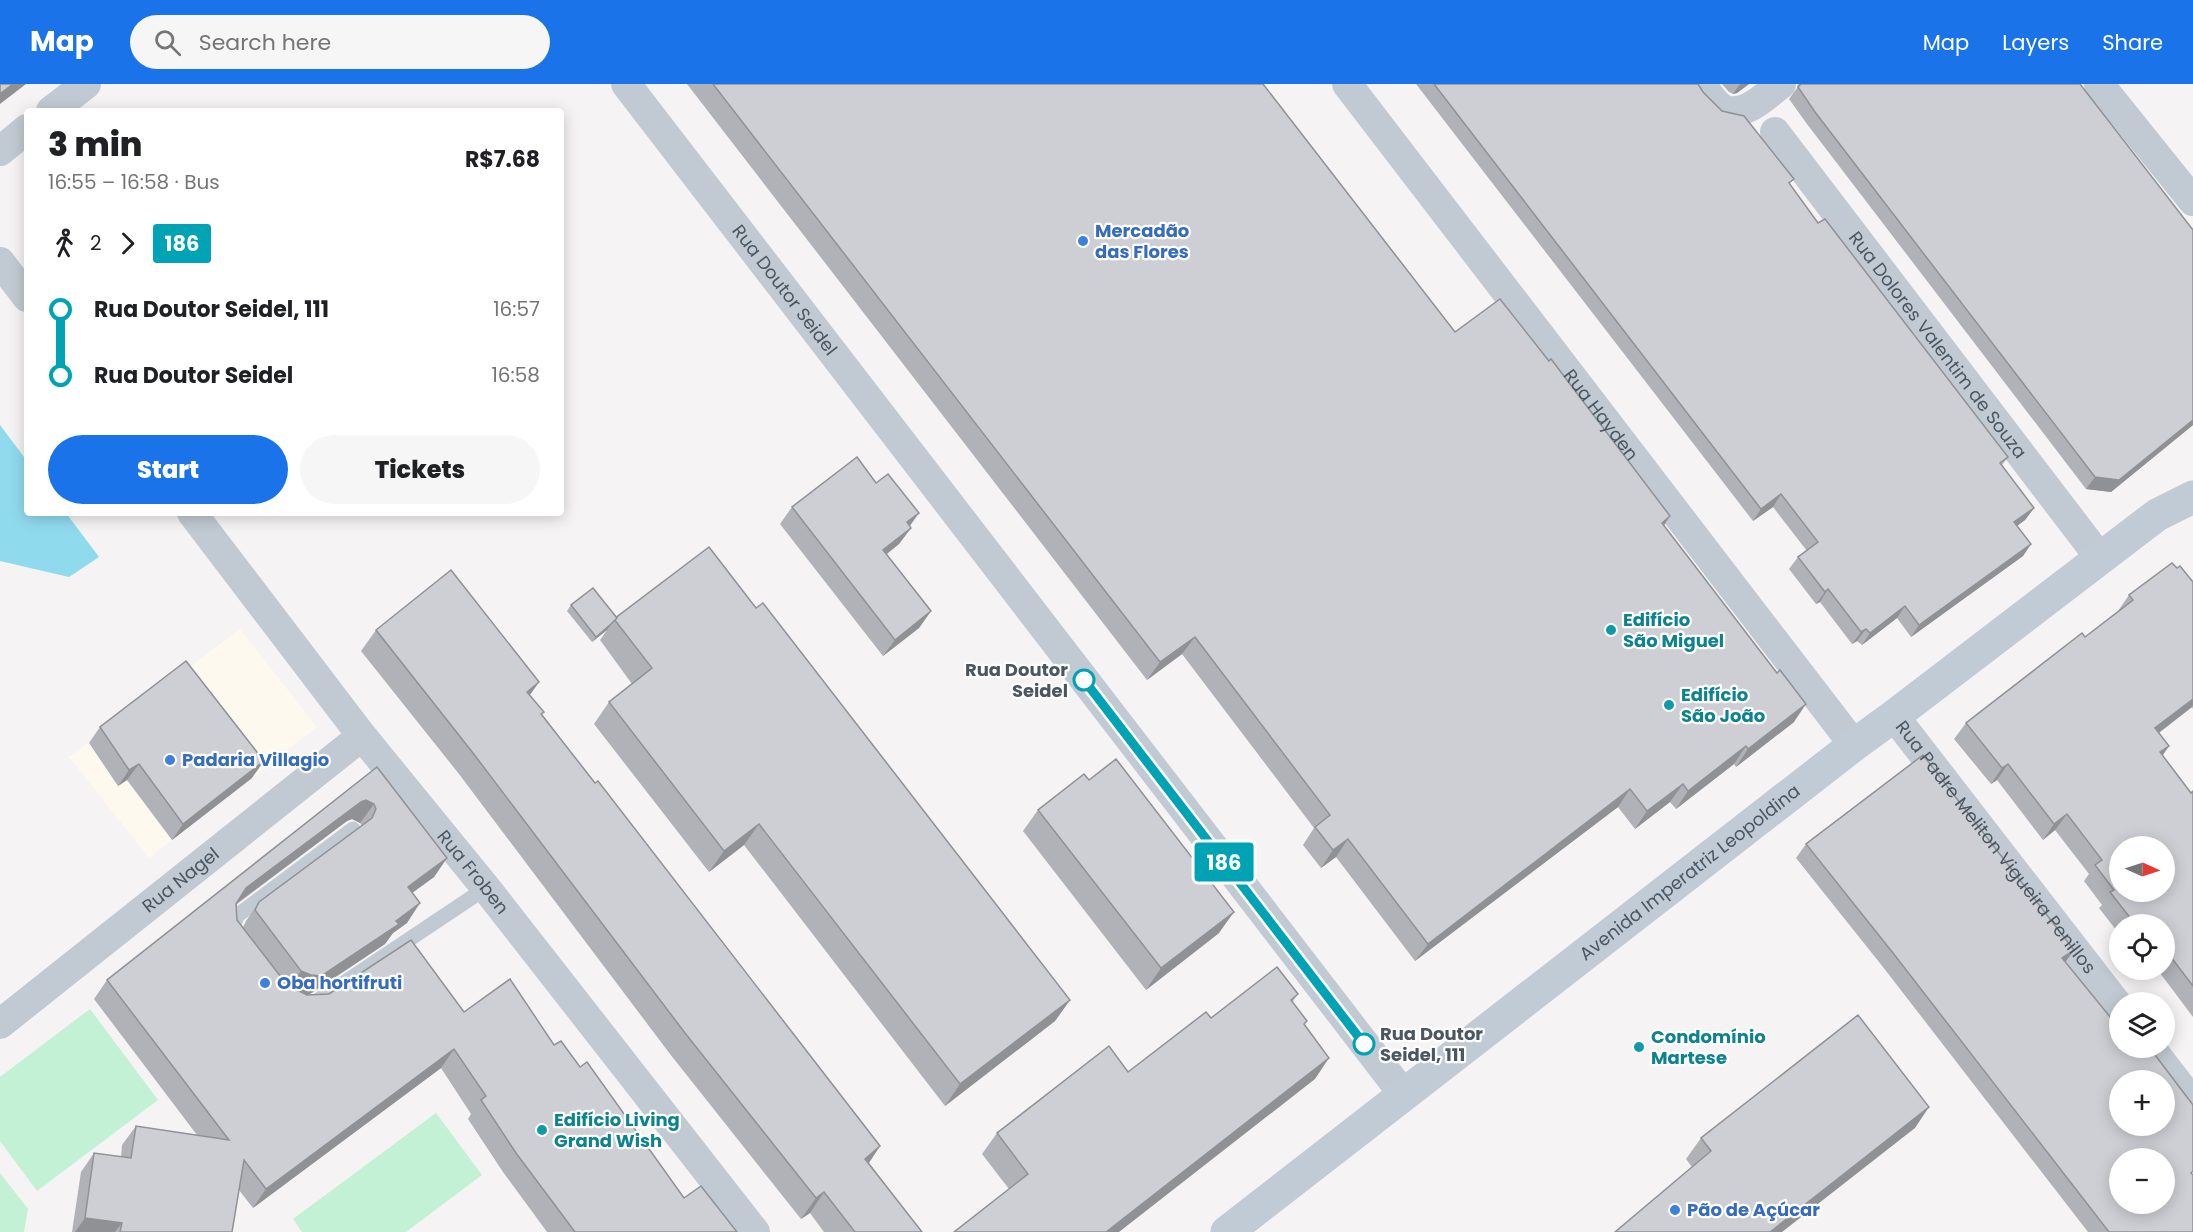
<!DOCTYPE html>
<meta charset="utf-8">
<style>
body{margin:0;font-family:Poppins,sans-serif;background:#f6f6f6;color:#202124;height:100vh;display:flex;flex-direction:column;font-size:22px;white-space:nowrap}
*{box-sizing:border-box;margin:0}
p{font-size:20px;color:#757577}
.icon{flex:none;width:33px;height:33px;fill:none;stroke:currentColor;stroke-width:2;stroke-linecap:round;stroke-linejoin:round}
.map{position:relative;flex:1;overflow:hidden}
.side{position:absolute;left:24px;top:24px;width:540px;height:408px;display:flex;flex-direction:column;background:#fff;border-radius:6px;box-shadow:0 3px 15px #0003}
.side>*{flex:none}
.badge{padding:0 12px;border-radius:4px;font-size:21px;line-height:39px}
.needle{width:39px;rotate:93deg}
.fabs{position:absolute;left:2109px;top:752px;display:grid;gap:12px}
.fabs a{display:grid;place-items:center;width:66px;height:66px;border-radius:50%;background:#fff;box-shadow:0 3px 15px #0003;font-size:30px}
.map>.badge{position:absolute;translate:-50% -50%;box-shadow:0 0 0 3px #fff}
.legs{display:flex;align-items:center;gap:9px;height:66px;padding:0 24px;font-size:20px}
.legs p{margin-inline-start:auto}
.head{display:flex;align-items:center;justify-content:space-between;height:102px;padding:0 24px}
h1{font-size:33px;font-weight:800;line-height:45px}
.action{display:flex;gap:12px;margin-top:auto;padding:12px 24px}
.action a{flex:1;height:69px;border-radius:36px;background:#1a73e8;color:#fff;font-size:24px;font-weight:800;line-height:69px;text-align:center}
.action a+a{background:#f6f6f6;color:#202124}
ul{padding:0 24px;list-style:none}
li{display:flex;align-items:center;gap:21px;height:66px;font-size:22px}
li i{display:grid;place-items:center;width:9px;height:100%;margin:0 8px;background:currentColor}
li i::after{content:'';width:15px;height:15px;margin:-8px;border:4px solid;border-radius:50%;background:#fff}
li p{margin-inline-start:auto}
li:first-child i{background:linear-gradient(#0000 50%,currentColor 0)}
li:last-child i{background:linear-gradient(currentColor 50%,#0000 0)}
header{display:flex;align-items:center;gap:36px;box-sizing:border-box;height:84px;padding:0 30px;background:#1a73e8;color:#fff}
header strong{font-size:28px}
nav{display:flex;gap:33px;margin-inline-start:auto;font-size:21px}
.search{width:420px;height:54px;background:#f6f6f6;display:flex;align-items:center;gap:15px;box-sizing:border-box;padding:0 21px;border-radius:33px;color:#757577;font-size:22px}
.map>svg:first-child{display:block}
.commercial{fill:#fdf9ef}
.green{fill:#c3f1d5}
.water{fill:#90daee}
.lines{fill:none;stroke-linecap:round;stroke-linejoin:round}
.service{stroke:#c1cad2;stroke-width:15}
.minor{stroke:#c1cad2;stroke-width:30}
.secondary{stroke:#c1cbd6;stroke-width:33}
.wall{fill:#b0b2b7;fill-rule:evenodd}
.shaded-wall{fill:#909195}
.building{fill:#cdcfd5;stroke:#909195;stroke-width:1.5;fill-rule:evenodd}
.line-1-casing{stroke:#fff;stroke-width:14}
.line-1{stroke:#00a3b4;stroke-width:9}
.shop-dot{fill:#3f7fe0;stroke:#fff;stroke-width:2}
.culture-dot{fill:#0f9aa8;stroke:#fff;stroke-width:2}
.stop-1-dot{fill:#fff;stroke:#00a3b4;stroke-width:3}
.labels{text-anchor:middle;stroke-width:4.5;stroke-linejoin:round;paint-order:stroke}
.shop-label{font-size:18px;font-weight:bold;fill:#366cbe;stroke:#fff;text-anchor:start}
.street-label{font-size:18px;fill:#4a5661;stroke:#fff}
.culture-label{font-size:18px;font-weight:bold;fill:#0d838f;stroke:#fff;text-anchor:start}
.stop-label{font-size:18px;font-weight:bold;fill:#4a5661;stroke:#fff;text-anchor:end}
</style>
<header>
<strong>Map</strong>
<div class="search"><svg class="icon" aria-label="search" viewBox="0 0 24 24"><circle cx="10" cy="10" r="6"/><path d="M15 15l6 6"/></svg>Search here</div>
<nav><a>Map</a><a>Layers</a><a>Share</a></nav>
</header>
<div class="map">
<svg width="2193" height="1148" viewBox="0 0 2193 1148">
<rect width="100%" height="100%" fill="#f5f3f3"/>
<polygon class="commercial" points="240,545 317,643 149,774 69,673"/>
<g class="green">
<polygon points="90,925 158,1016 37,1107 0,1057 0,993"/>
<polygon points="436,1029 482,1091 406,1148 302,1148 293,1135"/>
<polygon points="0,1089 28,1125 24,1148 0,1148"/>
</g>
<polygon class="water" points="0,341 27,377 27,429 66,429 99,473 69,493 0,477"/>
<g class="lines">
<g class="service">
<polyline points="233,851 232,843 238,831 353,745"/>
<polyline points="311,921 486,804"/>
</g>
<g class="minor">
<path id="s1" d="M626,0L1404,1011"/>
<path id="s2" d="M1347,0L1854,661"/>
<path d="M1701,0C1707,8 1714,20 1723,25C1744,35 1766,11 1781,0"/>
<polyline points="2099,0 2193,117"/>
<polyline points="51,27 86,0"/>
<path id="s3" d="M1775,48L2100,474"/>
<polyline points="0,67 27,45"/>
<polyline points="0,178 27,213"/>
<path id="s4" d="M192,429L362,652L486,804L755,1148"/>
<path id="s5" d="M1894,632L2120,924"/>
<path id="s6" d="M0,940L362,652"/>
<polyline points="2150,963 2193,1019"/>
</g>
<path class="secondary" id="s7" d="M1227,1148L1854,661L1894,632L2157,431L2193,413"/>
</g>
<g class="wall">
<polygon points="687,0 1263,0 1455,248 1670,432 1664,442 1794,638 1736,683 1734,680 1676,725 1670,718 1635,745 1618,723 1415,877 1336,773 1321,784 1303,761 1314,744 1182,570 1147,596"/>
<polygon points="1416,0 1698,0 1703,8 1790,100 1818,139 2008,373 2002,381 2034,424 2025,436 2017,442 2031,460 2023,472 1911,553 1897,534 1862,561 1857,557 1852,560 1820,518 1816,520 1789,485 1798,473 1807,467 1773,423 1753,437"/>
<polygon points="1722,0 1749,0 1737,9 1733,10 1729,8"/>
<polygon points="1798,0 2080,0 2193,146 2193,341 2111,408 2086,405 1807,40 1789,15 1797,4"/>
<polygon points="792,423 910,442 911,444 899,460 887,470 931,527 919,544 883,572 780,440"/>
<polygon points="2177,484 2193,498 2193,625 2192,623 2159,649 2169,662 2162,672 2191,709 2193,707 2193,933 2157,885 2164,885 2164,840 2120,840 2120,851 2099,824 2102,821 2084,797 2089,790 2055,746 2043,756 1997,696 1991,700 1954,655 1966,639 2085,553 2118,527 2129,511"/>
<polygon points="571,521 617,534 756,524 1070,916 1055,937 945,1022 744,761 709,788 594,640 609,618 632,600 600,556 607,546 592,558 567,527"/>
<polygon points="376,546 539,598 530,611 544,628 542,630 595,699 880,1062 869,1079 922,1148 824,1148 810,1129 801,1135 670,970 459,690 361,567"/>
<polygon points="100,643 252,694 172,756 127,696 118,702 89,659"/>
<path d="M377,683L447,774L434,793L412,809L407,839L393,849L385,860L309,911L464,928L554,961L580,983L684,1114L737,1148H547L503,1088L468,1035L471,1030L441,984L253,1124L239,1106L232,1148H72L81,1088L94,1069L121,1073L122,1061L136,1042L197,1051L94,915L107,896ZM352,735L360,739L362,742L259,818L246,837L243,843L237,836V820L347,737Z"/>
<polygon points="1038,726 1219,849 1146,906 1023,747"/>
<polygon points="1806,760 2065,878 2120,963 2193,1148 2088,1148 1883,883 1796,774"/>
<polygon points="1298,910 1293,917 1304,941 1315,995 1009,1105 982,1070 997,1049 1128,988 1211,934"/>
<polygon points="1915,1044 1692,1083 1686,1075 1701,1054"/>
</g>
<g class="shaded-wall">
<polygon points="13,0 26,0 0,20 0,10"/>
<polygon points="1740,0 1749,0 1737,9 1733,10"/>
<polygon points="2193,336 2193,341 2111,408 2086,405 2095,393"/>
<polygon points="1781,410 1773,423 1753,437 1761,425"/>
<polygon points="2034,424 2025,436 2006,450 2014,438"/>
<polygon points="919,429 907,446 907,438"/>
<polygon points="1670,432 1658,450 1662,439"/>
<polygon points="911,444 899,460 871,482 883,466"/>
<polygon points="2031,460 2023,472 1911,553 1919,541"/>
<polygon points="1828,505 1820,518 1816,520 1825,508"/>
<polygon points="1905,522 1897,534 1862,561 1870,549"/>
<polygon points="931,527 919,544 883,572 895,556"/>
<polygon points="611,540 607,546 592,558 596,553"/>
<polygon points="1866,545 1857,557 1852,560 1861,548"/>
<polygon points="1195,553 1182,570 1147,596 1160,578"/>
<polygon points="539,598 524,619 527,608"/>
<polygon points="2193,615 2193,621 2192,623 2144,660 2155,644"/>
<polygon points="1806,620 1794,638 1736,683 1748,665"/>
<polygon points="1746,662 1734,680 1676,725 1688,707"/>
<polygon points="2169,662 2158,678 2160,668"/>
<polygon points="264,677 252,694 172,756 183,740"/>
<polygon points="139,680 127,696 118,702 129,686"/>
<polygon points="2008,680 1997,696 1991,700 2002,684"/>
<polygon points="1683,700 1670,718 1635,745 1647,727"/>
<polygon points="1630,705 1618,723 1415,877 1428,860"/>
<polygon points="366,716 374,720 360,739 352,735 347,737 232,823 246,804 361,718"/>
<polygon points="2067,730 2055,746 2043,756 2054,740"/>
<polygon points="759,740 744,761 709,788 724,767"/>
<polygon points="1348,755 1336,773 1321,784 1333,766"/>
<polygon points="447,774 434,793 394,822 408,803"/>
<polygon points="420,819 407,839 393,849 385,860 308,911 288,906 301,887 396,837"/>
<polygon points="1234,828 1219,849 1146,906 1161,884"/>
<polygon points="2074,866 2064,880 2062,874"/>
<polygon points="1070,916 1055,937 945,1022 960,1000"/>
<polygon points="454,965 441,984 253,1124 266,1105"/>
<polygon points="1329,974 1315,995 1119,1148 1106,1148"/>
<polygon points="1929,1023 1915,1044 1782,1148 1770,1148"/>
<polygon points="880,1062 866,1083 865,1075"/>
<polygon points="824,1108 810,1129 801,1135 816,1114"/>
<polygon points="85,1134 122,1139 115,1148 75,1148"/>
</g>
<g class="building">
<polygon points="0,0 13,0 0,10"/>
<polygon points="713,0 1263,0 1455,248 1500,215 1549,277 1551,275 1670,432 1662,439 1777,589 1780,586 1806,620 1748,665 1746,662 1688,707 1683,700 1647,727 1630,705 1428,860 1348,755 1333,766 1315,743 1330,731 1195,553 1160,578"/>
<polygon points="1434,0 1698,0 1703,8 1722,27 1744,32 1794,95 1789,99 1818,139 1825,135 2008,373 2000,379 2034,424 2014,438 2031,460 1919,541 1905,522 1870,549 1866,545 1861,548 1828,505 1825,508 1798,473 1818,458 1781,410 1761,425"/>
<polygon points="1801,0 2080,0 2193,146 2193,336 2119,396 2095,393 1815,28 1798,3"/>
<polygon points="857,373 876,399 888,390 919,429 907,438 911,444 883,466 931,527 895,556 792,423"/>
<polygon points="709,463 756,524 763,519 1070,916 960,1000 759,740 724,767 609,618 652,584 614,535"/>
<path d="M2172,479L2177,484L2180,482L2193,498V615L2155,644L2169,662L2160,668L2191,709L2193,707V902L2164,864V840H2135L2110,808L2114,806L2095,781L2102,776L2067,730L2054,740L2008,680L2002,684L1966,639L2082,549L2085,553L2133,516L2129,511ZM2120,762H2164V807H2120Z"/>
<polygon points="451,486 539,598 527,608 544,628 541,630 595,699 598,697 880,1062 865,1075 922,1148 855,1148 824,1108 816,1114 685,949 473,669 376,546"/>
<polygon points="593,504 617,534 611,540 596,553 571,521"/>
<polygon points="186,577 264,677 183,740 139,680 129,686 100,643"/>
<path d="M1923,671L2074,866L2062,874L2120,945V963H2149L2193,1021V1087L2191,1089L2193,1091V1148H2109L1893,869L1806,760ZM2120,996H2164V1041H2120ZM2120,1074H2164V1119H2120Z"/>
<polygon points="1116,675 1234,828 1161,884 1038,726 1084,690 1089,696"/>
<polygon points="377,683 447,774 408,803 420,819 396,837 399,840 321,892 311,891 301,887 255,826 259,818 372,734 376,725 374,720 366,716 361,718 246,804 236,820 237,836 287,901 307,911 329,910 411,856 464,928 510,895 554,961 561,957 580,983 587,978 684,1114 701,1102 737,1148 575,1148 516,1069 481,1016 486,1012 454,965 266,1105 244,1076 232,1148 120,1148 122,1139 85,1134 94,1069 131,1074 136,1042 229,1056 107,896"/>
<polygon points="1277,883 1298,910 1291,916 1307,937 1304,940 1329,974 1106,1148 954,1148 1028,1090 997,1049 1109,962 1128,988 1206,928 1211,934"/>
<polygon points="1858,931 1929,1023 1770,1148 1615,1148 1711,1067 1701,1054"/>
</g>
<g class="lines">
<g class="line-1-casing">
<polyline id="line-1" points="1084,596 1364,960"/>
</g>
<use href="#line-1" class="line-1"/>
</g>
<g class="shop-dot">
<circle cx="1083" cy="157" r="6"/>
<circle cx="170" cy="676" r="6"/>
<circle cx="265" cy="899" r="6"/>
<circle cx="1675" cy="1126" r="6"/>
</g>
<g class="culture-dot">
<circle cx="1611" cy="546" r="6"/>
<circle cx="1669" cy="621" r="6"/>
<circle cx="1639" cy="963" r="6"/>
<circle cx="542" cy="1046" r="6"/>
</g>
<g class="stop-1-dot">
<circle cx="1084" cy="596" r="10"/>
<circle cx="1364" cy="960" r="10"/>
</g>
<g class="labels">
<g class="shop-label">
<text x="1095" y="153">Mercadão<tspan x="1095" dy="21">das Flores</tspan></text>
<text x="182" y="682">Padaria Villagio</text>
<text x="277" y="905">Oba hortifruti</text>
<text x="1687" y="1132">Pão de Açúcar</text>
</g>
<g class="street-label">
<text dy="6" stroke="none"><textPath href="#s1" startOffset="260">Rua Doutor Seidel</textPath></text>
<text dy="6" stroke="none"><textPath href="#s3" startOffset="268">Rua Dolores Valentim de Souza</textPath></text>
<text dy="6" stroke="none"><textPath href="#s2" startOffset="417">Rua Hayden</textPath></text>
<text dy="6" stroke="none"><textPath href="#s5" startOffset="166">Rua Padre Meliton Vigueira Penillos</textPath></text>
<text dy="6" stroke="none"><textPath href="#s7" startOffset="586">Avenida Imperatriz Leopoldina</textPath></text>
<text dy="6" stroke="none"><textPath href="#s4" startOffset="456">Rua Froben</textPath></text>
<text dy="6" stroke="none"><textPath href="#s6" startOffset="231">Rua Nagel</textPath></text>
</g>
<g class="culture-label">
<text x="1623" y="542">Edifício<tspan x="1623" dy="21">São Miguel</tspan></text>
<text x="1681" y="617">Edifício<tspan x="1681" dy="21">São João</tspan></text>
<text x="1651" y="959">Condomínio<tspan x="1651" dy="21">Martese</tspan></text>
<text x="554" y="1042">Edifício Living<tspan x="554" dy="21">Grand Wish</tspan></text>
</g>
<g class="stop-label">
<text x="1068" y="592">Rua Doutor<tspan x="1068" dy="21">Seidel</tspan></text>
<text x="1380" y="956" text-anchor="start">Rua Doutor<tspan x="1380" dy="21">Seidel, 111</tspan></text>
</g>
</g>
</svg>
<div class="fabs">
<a><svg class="needle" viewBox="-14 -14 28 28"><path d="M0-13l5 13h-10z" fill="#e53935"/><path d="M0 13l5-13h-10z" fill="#757577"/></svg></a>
<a><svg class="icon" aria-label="locate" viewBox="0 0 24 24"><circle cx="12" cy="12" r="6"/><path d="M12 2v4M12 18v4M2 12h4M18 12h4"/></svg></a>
<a><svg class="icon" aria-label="layers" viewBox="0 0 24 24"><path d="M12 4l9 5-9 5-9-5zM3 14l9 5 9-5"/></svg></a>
<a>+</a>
<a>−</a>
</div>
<b class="badge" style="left:1224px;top:778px;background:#00a3b4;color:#fff">186</b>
<section class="side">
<div class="head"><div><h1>3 min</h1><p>16:55 – 16:58 · Bus</p></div><b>R$7.68</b></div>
<div class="legs"><svg class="icon" aria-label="walk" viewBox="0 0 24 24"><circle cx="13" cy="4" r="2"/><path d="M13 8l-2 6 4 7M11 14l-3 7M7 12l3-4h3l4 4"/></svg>2<svg class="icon" aria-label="forward" viewBox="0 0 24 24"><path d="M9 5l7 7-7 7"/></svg><b class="badge" style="background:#00a3b4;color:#fff">186</b></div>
<ul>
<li><i style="color:#00a3b4"></i><b>Rua Doutor Seidel, 111</b><p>16:57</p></li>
<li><i style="color:#00a3b4"></i><b>Rua Doutor Seidel</b><p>16:58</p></li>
</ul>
<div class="action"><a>Start</a><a>Tickets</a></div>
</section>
</div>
